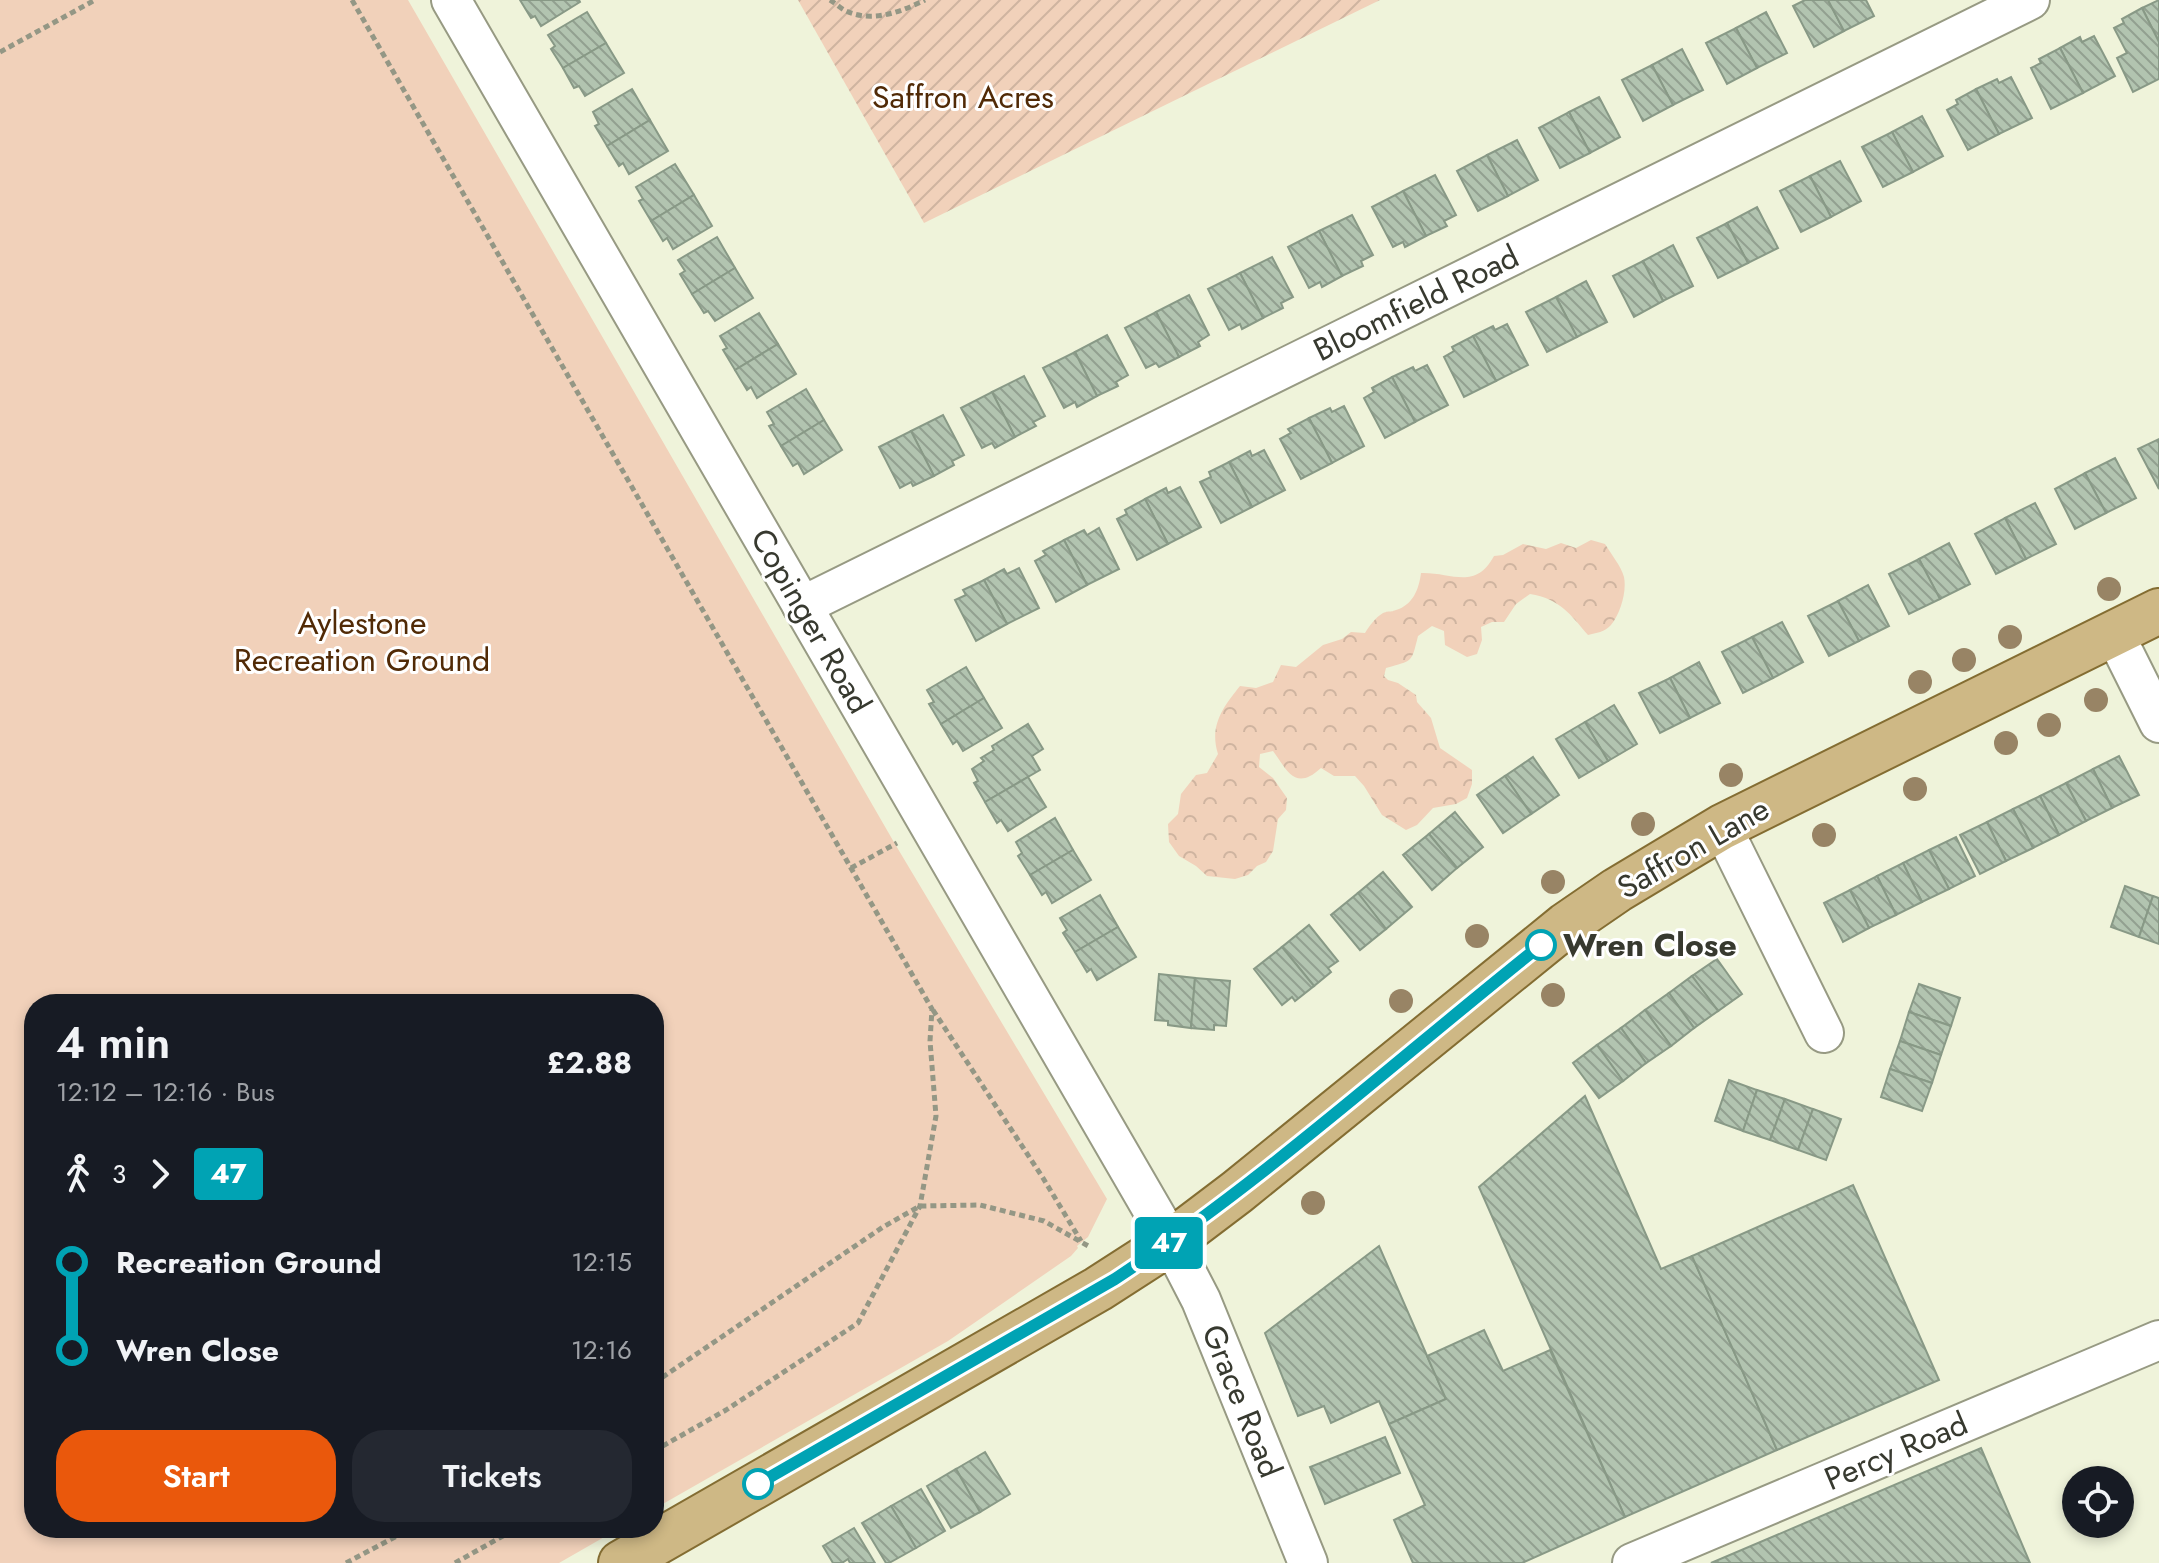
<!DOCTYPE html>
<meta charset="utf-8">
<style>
body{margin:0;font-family:Jost,sans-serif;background:#242831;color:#f1f3f6;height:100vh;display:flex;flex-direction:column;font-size:30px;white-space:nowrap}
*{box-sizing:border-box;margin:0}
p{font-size:26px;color:#9ea1a6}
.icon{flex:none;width:44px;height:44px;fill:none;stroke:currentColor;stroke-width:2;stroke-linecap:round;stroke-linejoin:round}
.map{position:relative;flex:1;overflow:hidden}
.drawer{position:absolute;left:24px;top:994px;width:640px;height:544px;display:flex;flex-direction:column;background:#171b24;border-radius:32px;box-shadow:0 4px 12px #0003}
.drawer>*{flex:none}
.badge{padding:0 16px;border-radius:6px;font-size:28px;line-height:52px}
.controls{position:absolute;left:2062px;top:1466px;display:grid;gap:16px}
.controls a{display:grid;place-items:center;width:72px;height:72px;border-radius:50%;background:#171b24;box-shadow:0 4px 12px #0003;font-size:40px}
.map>.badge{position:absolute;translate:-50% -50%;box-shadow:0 0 0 4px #fff}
.legs{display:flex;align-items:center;gap:12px;height:88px;padding:0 32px;font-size:26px}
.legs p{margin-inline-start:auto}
.headline{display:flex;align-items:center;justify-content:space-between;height:136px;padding:0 32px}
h1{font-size:44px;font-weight:600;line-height:60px}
.button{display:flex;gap:16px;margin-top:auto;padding:16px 32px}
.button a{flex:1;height:92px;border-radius:32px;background:#ea580c;color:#fff;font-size:32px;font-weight:600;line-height:92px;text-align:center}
.button a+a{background:#242831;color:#f1f3f6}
ul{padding:0 32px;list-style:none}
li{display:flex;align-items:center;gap:28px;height:88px;font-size:30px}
li i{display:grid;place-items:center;width:12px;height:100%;margin:0 10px;background:currentColor}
li i::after{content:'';width:20px;height:20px;margin:-10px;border:6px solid;border-radius:50%;background:#171b24}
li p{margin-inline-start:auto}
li:first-child i{background:linear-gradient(#0000 50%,currentColor 0)}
li:last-child i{background:linear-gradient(currentColor 50%,#0000 0)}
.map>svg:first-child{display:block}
.forest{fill:url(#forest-crowns)}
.park{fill:#f1d1ba}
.garden{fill:url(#garden-furrows)}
.building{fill:url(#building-back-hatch);stroke:#889986;stroke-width:2}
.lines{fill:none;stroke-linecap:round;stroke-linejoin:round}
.minor-casing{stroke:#979a83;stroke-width:42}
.major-casing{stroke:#846d32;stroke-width:48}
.path{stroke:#949785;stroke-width:5;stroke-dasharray:6 4;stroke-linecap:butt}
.minor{stroke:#fff;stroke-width:38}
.major{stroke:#ceb885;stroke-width:44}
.tree{fill:#988465}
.line-1-casing{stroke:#fff;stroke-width:18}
.line-1{stroke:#00a3b4;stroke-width:12}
.stop-1-dot{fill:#fff;stroke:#00a3b4;stroke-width:4}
.labels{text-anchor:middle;stroke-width:6;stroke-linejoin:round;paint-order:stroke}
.park-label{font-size:32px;fill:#512a06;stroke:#fff}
.street-label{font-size:32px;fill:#37392f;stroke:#fff}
.stop-label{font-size:32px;font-weight:bold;fill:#37392f;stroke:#fff;text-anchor:start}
</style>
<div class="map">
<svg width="2159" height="1563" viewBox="0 0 2159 1563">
<defs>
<pattern id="forest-crowns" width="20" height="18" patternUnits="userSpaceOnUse" patternTransform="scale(2)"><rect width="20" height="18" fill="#f1d1ba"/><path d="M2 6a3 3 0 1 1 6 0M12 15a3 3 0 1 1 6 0" fill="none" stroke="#cfb4a0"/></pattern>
<pattern id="garden-furrows" width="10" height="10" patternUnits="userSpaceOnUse" patternTransform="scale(2)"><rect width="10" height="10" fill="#f1d1ba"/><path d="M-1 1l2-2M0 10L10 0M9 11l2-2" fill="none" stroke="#cfb4a0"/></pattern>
<pattern id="building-back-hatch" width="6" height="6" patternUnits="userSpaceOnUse" patternTransform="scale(2)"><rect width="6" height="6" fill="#b2c4b0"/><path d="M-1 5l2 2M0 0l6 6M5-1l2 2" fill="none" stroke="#92a090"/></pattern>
</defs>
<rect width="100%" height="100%" fill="#eff3da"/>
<path class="forest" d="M1591,540L1605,544C1611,554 1621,566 1624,577C1627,592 1620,614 1611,625C1605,632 1596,633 1588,635C1570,614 1560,599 1530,594L1516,604L1504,622H1492L1481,627L1482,640L1477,654L1467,657L1445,645L1444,631L1432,626L1418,636C1411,664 1413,660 1386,668L1384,676L1388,680L1398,683L1416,695L1417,702L1431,718L1440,748L1472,770V784L1467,798L1456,804L1433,808L1417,825L1406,830L1382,815L1364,786L1355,776H1334L1321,768C1295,792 1287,770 1273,751L1260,754L1259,767L1273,778L1287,798L1286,810L1278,819L1273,851L1266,862L1257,866L1248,875L1235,879L1207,876L1196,866L1179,856L1169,842L1168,824L1178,814L1181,794L1196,775L1207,773L1218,754C1209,726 1223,707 1240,686L1256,688L1273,682L1281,665L1296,667L1323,645L1342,639L1351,632L1365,633C1370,625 1375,618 1383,613C1391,610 1388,613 1396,610C1413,605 1419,589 1421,573C1452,572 1475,591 1494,556L1503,555L1523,544L1546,549L1561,543L1576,548Z"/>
<polygon class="park" points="0,0 408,0 895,844 1107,1199 1088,1237 1077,1246 1078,1248 1071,1256 948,1341 654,1509 654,1004 34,1004 34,1528 620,1528 559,1563 0,1563"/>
<polygon class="garden" points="798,0 1380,0 924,223"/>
<g class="building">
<polygon points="520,0 579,0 580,2 541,26 535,16 531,18"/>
<polygon points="1805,0 1828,0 1844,31 1814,47 1793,6"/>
<polygon points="1828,0 1866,0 1874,16 1844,31"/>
<polygon points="2159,0 2159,42 2142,8"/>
<polygon points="2142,8 2159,42 2159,79 2133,92 2117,58 2127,53 2114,28 2124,23 2122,19"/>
<polygon points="587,12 606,43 563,68 551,49 555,46 548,35"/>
<polygon points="1766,12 1787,53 1757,68 1736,28"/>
<polygon points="1736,28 1757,68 1727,84 1706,43"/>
<polygon points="2094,36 2115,76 2083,93 2060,48 2080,37 2082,42"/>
<polygon points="606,43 624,73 585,96 579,86 574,88 563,68"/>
<polygon points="2060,48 2083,93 2051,109 2031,68 2041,63 2039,59"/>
<polygon points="1682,49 1703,90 1673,105 1652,65"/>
<polygon points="1652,65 1673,105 1643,121 1622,80"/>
<polygon points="2011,77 2032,118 1999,134 1976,89 1997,79 1999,83"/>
<polygon points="632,89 650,120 607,146 595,126 599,124 593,112"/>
<polygon points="1976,89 1999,134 1968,150 1947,110 1958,104 1956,100"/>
<polygon points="1599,97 1620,137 1590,153 1569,112"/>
<polygon points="1569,112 1590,153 1560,168 1539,128"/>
<polygon points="1922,116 1943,156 1913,172 1892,132"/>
<polygon points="650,120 668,151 629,174 623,163 619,166 607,146"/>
<polygon points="1892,132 1913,172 1883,187 1862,147"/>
<polygon points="1517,140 1538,180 1508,196 1487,155"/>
<polygon points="1487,155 1508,196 1478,211 1457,171"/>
<polygon points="1840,161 1861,201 1831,217 1810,176"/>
<polygon points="675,164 694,195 651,221 639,201 643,199 636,187"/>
<polygon points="1435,175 1456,215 1444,221 1447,226 1426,236 1403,191"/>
<polygon points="1810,176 1831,217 1801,232 1780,191"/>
<polygon points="1403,191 1426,236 1405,247 1403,242 1393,247 1372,207"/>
<polygon points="694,195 712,226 673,249 667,238 663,241 651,221"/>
<polygon points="1757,207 1778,248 1748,263 1727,223"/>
<polygon points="1352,215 1373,255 1361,261 1363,266 1342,276 1319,231"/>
<polygon points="1727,223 1748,263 1718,278 1697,238"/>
<polygon points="1319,231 1342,276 1322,287 1320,282 1309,288 1288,247"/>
<polygon points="717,237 735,268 692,294 680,274 685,271 678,260"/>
<polygon points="1673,245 1693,286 1663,301 1643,261"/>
<polygon points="1272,257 1293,297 1281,303 1283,308 1263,318 1240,273"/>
<polygon points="1643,261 1663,301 1634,317 1613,276"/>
<polygon points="735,268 753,298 715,321 708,311 704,313 692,294"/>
<polygon points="1240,273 1263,318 1242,329 1240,324 1229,330 1208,289"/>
<polygon points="1586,281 1607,322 1577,337 1556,297"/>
<polygon points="1189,295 1209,335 1198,342 1200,346 1179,357 1156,312"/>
<polygon points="1556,297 1577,337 1547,352 1526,312"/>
<polygon points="1156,312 1179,357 1159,367 1156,363 1146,368 1125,328"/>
<polygon points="759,313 778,344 735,370 723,350 727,348 720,336"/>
<polygon points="1507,324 1528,365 1496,381 1473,336 1493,326 1495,330"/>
<polygon points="1107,335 1128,375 1116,382 1118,386 1097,396 1075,352"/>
<polygon points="1473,336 1496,381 1464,397 1444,357 1454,351 1452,347"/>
<polygon points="778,344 796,374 757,398 751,387 747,390 735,370"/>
<polygon points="1075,352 1097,396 1077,407 1075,402 1064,408 1043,368"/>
<polygon points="1427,365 1448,405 1415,422 1392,377 1413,367 1415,371"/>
<polygon points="1024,376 1045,416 1033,422 1036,426 1015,437 992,392"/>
<polygon points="1392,377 1415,422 1385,438 1364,398 1374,392 1372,388"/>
<polygon points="806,389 824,420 781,446 769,426 774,424 767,412"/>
<polygon points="992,392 1015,437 995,448 992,443 982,448 961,408"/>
<polygon points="1344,406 1364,446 1332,463 1309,418 1330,408 1332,412"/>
<polygon points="943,415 964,455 952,461 954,465 934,476 911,431"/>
<polygon points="1309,418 1332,463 1301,479 1280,439 1291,433 1288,429"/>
<polygon points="824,420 842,450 804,474 798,463 793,466 781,446"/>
<polygon points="911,431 934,476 913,486 911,482 900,488 879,447"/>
<polygon points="2159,439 2159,489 2138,449"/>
<polygon points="1264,450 1285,490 1252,507 1229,462 1250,451 1252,456"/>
<polygon points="2115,458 2136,498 2106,513 2085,473"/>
<polygon points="1229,462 1252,507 1221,523 1200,482 1211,477 1209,472"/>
<polygon points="2085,473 2106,513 2075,529 2055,489"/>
<polygon points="1180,487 1201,527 1168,544 1145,499 1166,488 1168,493"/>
<polygon points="1145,499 1168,544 1137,560 1117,519 1127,514 1125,510"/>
<polygon points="2035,503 2056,544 2026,559 2005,518"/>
<polygon points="2005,518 2026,559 1996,574 1975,534"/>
<polygon points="1099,528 1119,569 1087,585 1064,540 1084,530 1087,535"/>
<polygon points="1064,540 1087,585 1056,602 1035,561 1046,555 1043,551"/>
<polygon points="1949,543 1970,584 1940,599 1919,559"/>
<polygon points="1919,559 1940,599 1909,614 1889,574"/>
<polygon points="1019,568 1039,608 1007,624 984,580 1004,569 1007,574"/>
<polygon points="984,580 1007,624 976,641 955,600 966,595 963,590"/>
<polygon points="1868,585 1889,626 1859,641 1838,601"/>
<polygon points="1838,601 1859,641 1829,656 1808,616"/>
<polygon points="1782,622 1803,662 1773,678 1752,637"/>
<polygon points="1752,637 1773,678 1743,693 1722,652"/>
<polygon points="1699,662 1720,703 1690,718 1670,678"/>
<polygon points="966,667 984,698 941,724 929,704 934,702 927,690"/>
<polygon points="1670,678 1690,718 1660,733 1639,693"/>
<polygon points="984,698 1002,728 963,751 957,741 953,744 941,724"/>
<polygon points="1614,705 1637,744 1608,761 1585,722"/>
<polygon points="1585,722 1608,761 1579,778 1556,739"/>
<polygon points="1028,724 1043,749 1032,756 1040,770 985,802 974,783 978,781 972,769 984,761 981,758 994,750 992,746"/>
<polygon points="2119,756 2139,795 2112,808 2093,769"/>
<polygon points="1533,757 1559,795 1531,814 1505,776"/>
<polygon points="2093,769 2112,808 2086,821 2066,783"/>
<polygon points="1505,776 1531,814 1503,833 1477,795"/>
<polygon points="1028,777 1046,807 1008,831 1001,820 997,823 985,802"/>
<polygon points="2066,783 2086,821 2059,835 2040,796"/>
<polygon points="2040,796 2059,835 2033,848 2013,809"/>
<polygon points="2013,809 2033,848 2006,861 1987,822"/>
<polygon points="1455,812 1483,847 1457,868 1429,834"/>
<polygon points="1055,818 1073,850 1030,875 1018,856 1022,853 1016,842"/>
<polygon points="1987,822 2006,861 1980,874 1960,835"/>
<polygon points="1429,834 1457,868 1432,890 1403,855"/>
<polygon points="1956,837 1975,876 1949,889 1929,850"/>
<polygon points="1073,850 1091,880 1052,903 1046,892 1042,895 1030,875"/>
<polygon points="1929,850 1949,889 1922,902 1903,863"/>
<polygon points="1903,863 1922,902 1896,915 1877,876"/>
<polygon points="1383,872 1412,907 1386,929 1358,893"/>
<polygon points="1877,876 1896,915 1869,928 1850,890"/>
<polygon points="2125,886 2153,896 2139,937 2111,927"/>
<polygon points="1850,890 1869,928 1843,942 1824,903"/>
<polygon points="1358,893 1386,929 1360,950 1331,915"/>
<polygon points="1100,895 1118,927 1075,952 1063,933 1067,930 1060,918"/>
<polygon points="2153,896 2159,898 2159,944 2139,937"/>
<polygon points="1309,925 1338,961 1328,968 1331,972 1314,986 1282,947"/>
<polygon points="1118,927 1136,957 1097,980 1091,969 1087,972 1075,952"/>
<polygon points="1282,947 1314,986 1295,1001 1292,997 1282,1005 1254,969"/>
<polygon points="1717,959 1742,994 1718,1011 1692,976"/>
<polygon points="1159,974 1195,978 1191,1028 1168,1025 1168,1021 1155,1020"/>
<polygon points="1692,976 1718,1011 1694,1028 1669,993"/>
<polygon points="1195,978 1230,981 1226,1026 1214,1025 1214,1030 1191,1028"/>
<polygon points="1919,984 1960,998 1951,1026 1909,1012"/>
<polygon points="1669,993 1694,1028 1671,1046 1645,1010"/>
<polygon points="1645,1010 1671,1046 1646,1063 1621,1028"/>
<polygon points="1909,1012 1951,1026 1941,1055 1900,1041"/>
<polygon points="1621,1028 1646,1063 1623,1081 1597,1045"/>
<polygon points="1900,1041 1941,1055 1932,1083 1890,1069"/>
<polygon points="1597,1045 1623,1081 1599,1098 1573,1063"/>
<polygon points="1890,1069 1932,1083 1922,1111 1881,1097"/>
<polygon points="1729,1080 1757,1090 1743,1131 1715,1121"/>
<polygon points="1757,1090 1785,1099 1770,1140 1743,1131"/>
<polygon points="1585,1096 1661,1269 1692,1256 1777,1450 1625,1517 1479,1187"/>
<polygon points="1785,1099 1813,1109 1798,1150 1770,1140"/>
<polygon points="1813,1109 1841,1119 1826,1160 1798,1150"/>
<polygon points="1853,1185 1939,1380 1777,1450 1692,1256"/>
<polygon points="1379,1246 1446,1399 1389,1424 1379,1401 1331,1423 1324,1406 1298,1416 1265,1333"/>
<polygon points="1484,1330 1503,1371 1550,1350 1625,1517 1522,1563 1413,1563 1394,1520 1425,1505 1389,1424 1446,1399 1427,1356"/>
<polygon points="1385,1437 1400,1473 1325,1504 1310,1467"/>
<polygon points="1981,1448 2030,1563 1711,1563"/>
<polygon points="985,1452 1010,1494 980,1512 956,1469"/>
<polygon points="956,1469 980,1512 951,1528 927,1486"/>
<polygon points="921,1489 945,1531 916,1548 891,1506"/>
<polygon points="891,1506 916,1548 889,1563 886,1563 862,1523"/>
<polygon points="854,1528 875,1563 850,1563 848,1559 842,1563 833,1563 823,1546"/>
</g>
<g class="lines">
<g class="minor-casing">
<g id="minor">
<polyline points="451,0 1171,1242 1201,1300 1308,1563"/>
<polyline points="802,606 2030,0"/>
<polyline points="2114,633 2159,723"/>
<polyline points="1722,827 1824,1033"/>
<polyline points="1632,1563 2159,1340"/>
</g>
</g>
<g class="major-casing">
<polyline id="major" points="621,1563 1098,1289 1171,1242 1237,1192 1566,925 1617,890 1722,827 2159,611"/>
</g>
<g class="path">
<polyline points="352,0 932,1009 930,1041 936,1116 920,1206 858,1323 726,1410 654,1451"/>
<path d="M830,0C835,3 840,8 846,11C872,23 901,12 925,0"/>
<polyline points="0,52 95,0"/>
<polyline points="851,868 897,843"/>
<polyline points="933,1010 1043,1178 1081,1241"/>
<polyline points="654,1383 883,1227 920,1206 980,1205 1044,1221 1090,1247"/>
<polyline points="346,1563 412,1528"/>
<polyline points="455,1563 517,1528"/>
</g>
<use href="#minor" class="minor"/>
<use href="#major" class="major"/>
</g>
<g class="tree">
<circle cx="2109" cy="589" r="12"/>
<circle cx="2010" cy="637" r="12"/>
<circle cx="1964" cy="660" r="12"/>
<circle cx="1920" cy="682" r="12"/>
<circle cx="2096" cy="700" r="12"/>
<circle cx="2049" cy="725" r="12"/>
<circle cx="2006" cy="743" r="12"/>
<circle cx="1731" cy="775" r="12"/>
<circle cx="1915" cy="789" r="12"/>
<circle cx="1643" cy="824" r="12"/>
<circle cx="1824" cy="835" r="12"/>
<circle cx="1553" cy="882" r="12"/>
<circle cx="1477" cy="936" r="12"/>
<circle cx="1553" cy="995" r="12"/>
<circle cx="1401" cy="1001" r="12"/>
<circle cx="1313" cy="1203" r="12"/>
</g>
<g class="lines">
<g class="line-1-casing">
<path id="line-1" d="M758,1484L1115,1279C1265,1180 1400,1057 1541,945"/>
</g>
<use href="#line-1" class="line-1"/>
</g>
<g class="stop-1-dot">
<circle cx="1541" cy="945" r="14"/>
<circle cx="758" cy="1484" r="14"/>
</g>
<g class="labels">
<g class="park-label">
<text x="963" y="108">Saffron Acres</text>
<text x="362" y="634">Aylestone<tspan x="362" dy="37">Recreation Ground</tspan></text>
</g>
<g class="street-label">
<text transform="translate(1416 303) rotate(-26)" y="11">Bloomfield Road</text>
<text transform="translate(811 621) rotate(60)" y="11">Copinger Road</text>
<text transform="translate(1693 848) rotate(-30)" y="11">Saffron Lane</text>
<text transform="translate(1242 1401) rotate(68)" y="11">Grace Road</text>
<text transform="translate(1896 1451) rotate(-23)" y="11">Percy Road</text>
</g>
<g class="stop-label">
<text x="1563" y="956">Wren Close</text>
</g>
</g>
</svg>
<div class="controls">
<a><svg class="icon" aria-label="locate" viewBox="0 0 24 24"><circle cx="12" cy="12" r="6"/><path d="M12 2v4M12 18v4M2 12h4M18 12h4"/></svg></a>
</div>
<b class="badge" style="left:1169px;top:1243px;background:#00a3b4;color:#fff">47</b>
<section class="drawer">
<div class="headline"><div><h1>4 min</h1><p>12:12 – 12:16 · Bus</p></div><b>£2.88</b></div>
<div class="legs"><svg class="icon" aria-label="walk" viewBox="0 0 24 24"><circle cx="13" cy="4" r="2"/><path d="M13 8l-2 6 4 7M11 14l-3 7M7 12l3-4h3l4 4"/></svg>3<svg class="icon" aria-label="forward" viewBox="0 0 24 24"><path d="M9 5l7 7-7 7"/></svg><b class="badge" style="background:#00a3b4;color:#fff">47</b></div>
<ul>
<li><i style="color:#00a3b4"></i><b>Recreation Ground</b><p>12:15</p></li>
<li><i style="color:#00a3b4"></i><b>Wren Close</b><p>12:16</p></li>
</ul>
<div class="button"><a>Start</a><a>Tickets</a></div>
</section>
</div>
